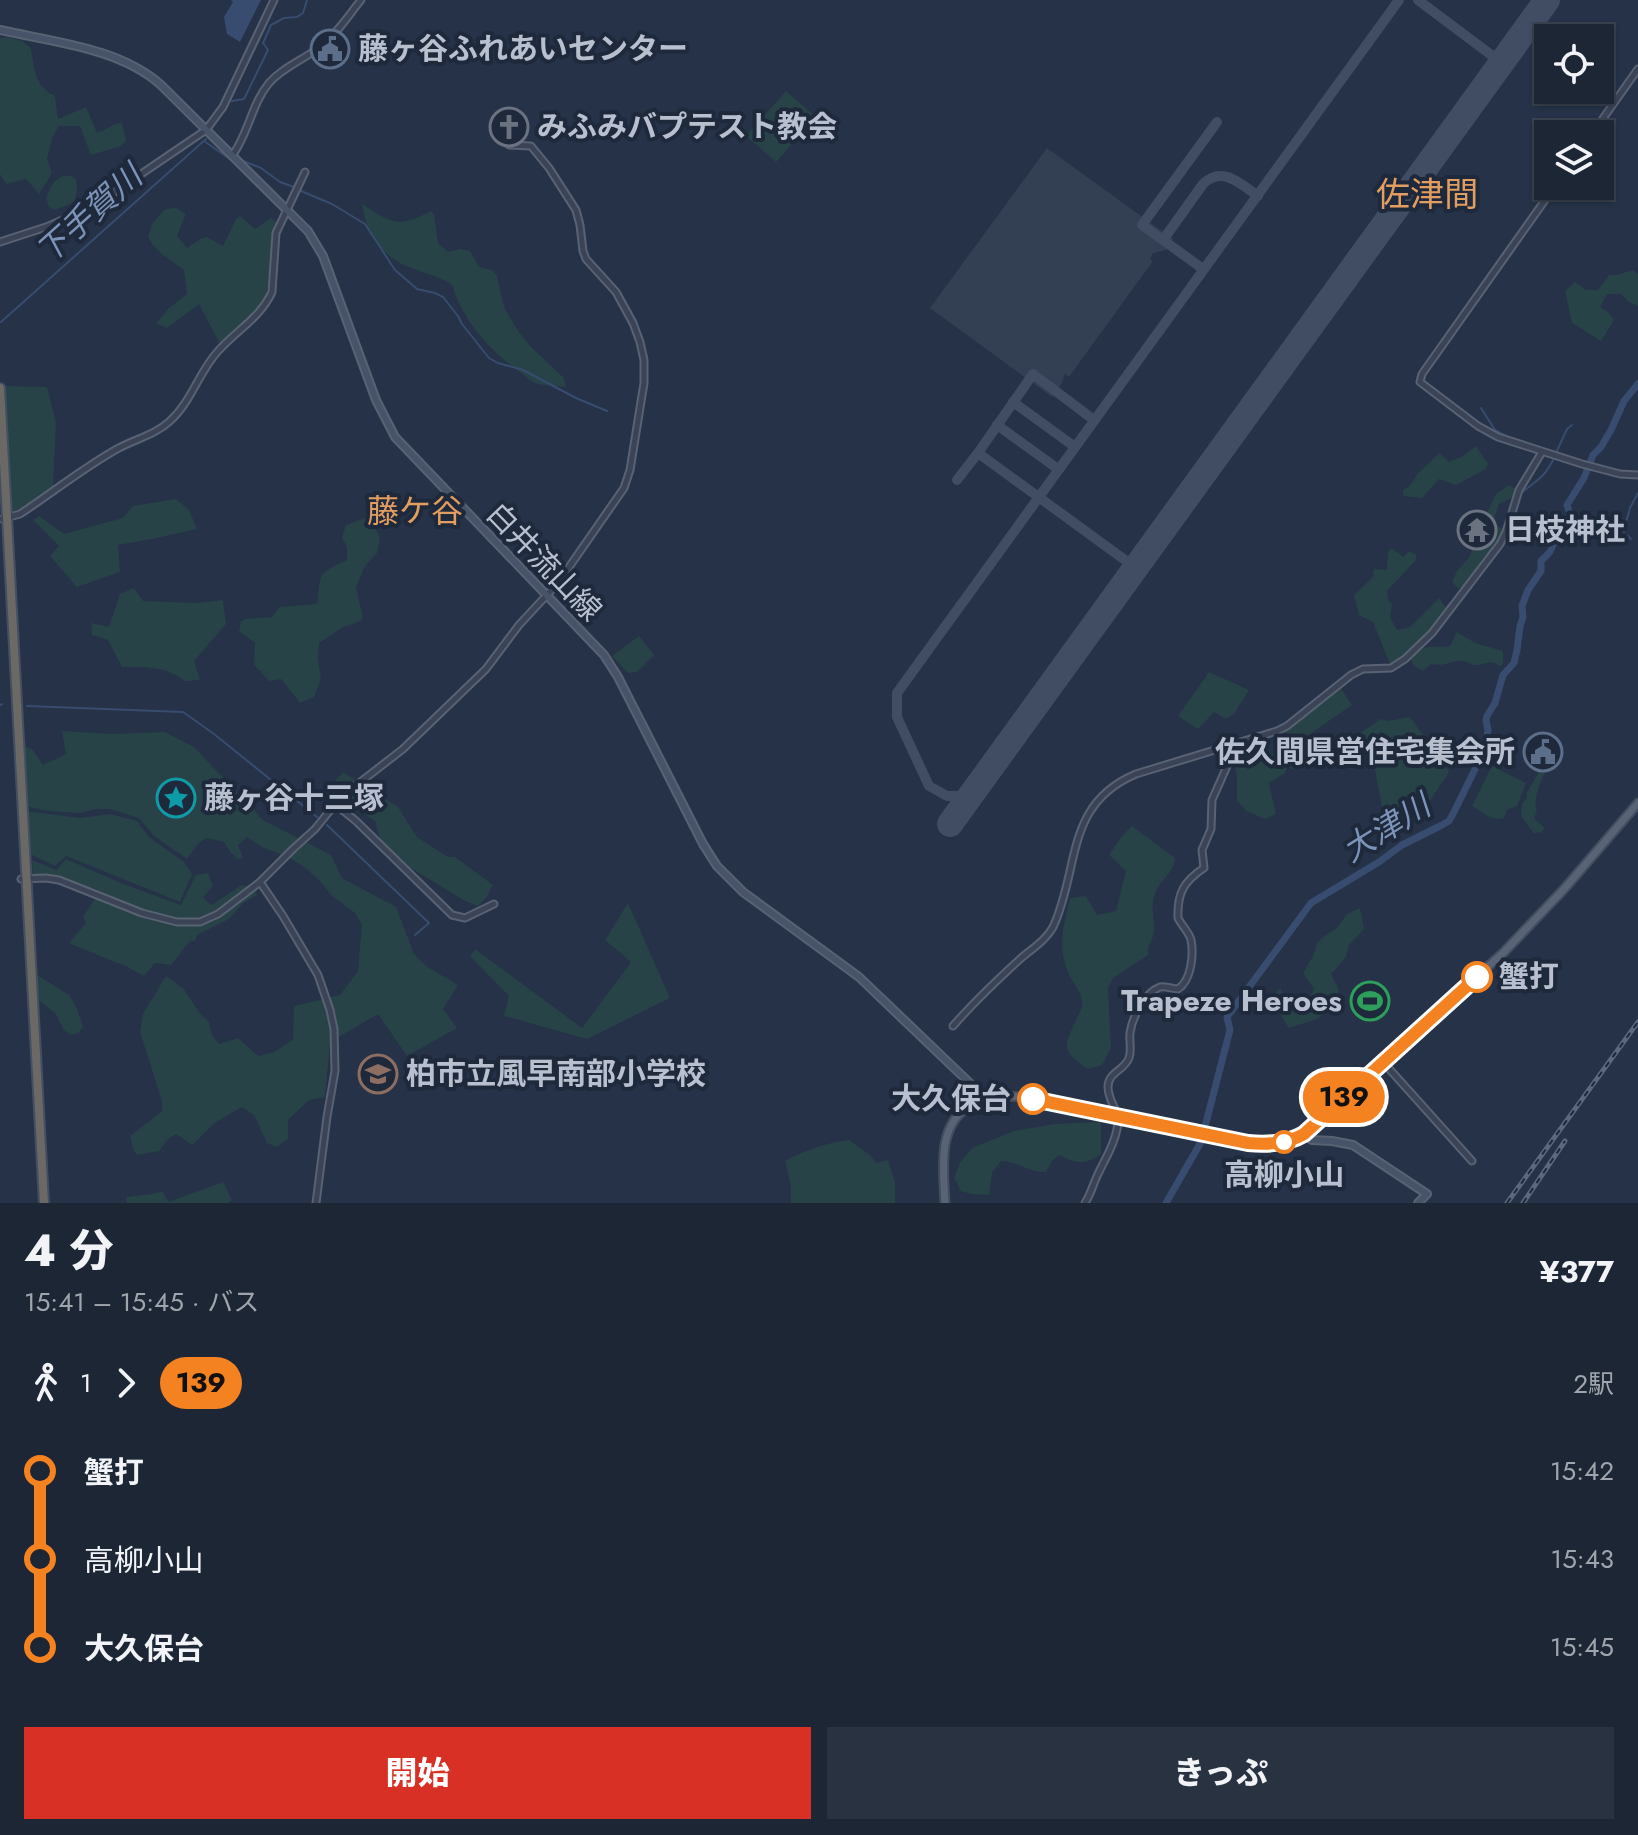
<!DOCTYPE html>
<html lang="ja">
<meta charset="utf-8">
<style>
body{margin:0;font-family:Jost,"Noto Sans JP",sans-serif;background:#293241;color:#f1f3f6;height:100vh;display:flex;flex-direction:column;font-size:30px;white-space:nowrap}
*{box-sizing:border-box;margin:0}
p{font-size:26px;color:#a0a5ad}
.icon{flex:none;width:44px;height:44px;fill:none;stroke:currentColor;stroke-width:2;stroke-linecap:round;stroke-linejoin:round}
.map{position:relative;height:1203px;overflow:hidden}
.details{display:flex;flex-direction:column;background:#1c2635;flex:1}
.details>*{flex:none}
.badge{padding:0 16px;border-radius:26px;font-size:28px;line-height:52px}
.fabs{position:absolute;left:1534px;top:24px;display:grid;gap:16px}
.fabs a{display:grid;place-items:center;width:80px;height:80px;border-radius:0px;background:#1c2635;box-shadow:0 2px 6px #0004,0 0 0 2px #3a4350;font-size:40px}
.map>.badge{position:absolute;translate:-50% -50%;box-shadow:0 0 0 4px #fff}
.legs{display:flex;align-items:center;gap:12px;height:88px;padding:0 24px;font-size:26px}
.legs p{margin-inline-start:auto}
.headline{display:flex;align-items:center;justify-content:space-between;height:136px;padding:0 24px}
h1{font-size:44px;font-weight:800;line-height:60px}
.action{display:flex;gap:16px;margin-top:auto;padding:16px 24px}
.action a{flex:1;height:92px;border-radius:0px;background:#d93025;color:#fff;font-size:32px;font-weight:800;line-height:92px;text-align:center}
.action a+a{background:#293241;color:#f1f3f6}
ul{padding:0 24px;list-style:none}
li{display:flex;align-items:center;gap:28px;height:88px;font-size:30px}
li i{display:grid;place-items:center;width:12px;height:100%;margin:0 10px;background:currentColor}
li i::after{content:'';width:20px;height:20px;margin:-10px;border:6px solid;border-radius:50%;background:#1c2635}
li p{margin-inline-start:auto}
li:first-child i{background:linear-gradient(#0000 50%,currentColor 0)}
li:last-child i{background:linear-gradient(currentColor 50%,#0000 0)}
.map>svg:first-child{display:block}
.airport{fill:#333f53}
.green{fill:#274348}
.water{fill:#374c6f}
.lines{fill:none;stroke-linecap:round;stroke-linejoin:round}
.stream{stroke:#374c6f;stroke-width:2}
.river{stroke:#374c6f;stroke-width:7}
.taxiway{stroke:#404d62;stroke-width:10}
.runway{stroke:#404d62;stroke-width:26}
.tertiary-casing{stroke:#586273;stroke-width:9}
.secondary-casing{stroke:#586273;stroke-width:10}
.primary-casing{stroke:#434d5f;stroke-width:11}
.trunk-casing{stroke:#444f60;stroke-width:12}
.tertiary{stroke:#3a4456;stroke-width:5}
.secondary{stroke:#475369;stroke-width:6}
.primary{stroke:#586376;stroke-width:7}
.trunk{stroke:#6a6966;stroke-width:8}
.rail-casing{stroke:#5b687d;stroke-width:5}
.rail{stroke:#1e293b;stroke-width:2;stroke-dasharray:6;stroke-linecap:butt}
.line-1-casing{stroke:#fff;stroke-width:18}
.line-1{stroke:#f58220;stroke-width:12}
.stop-1-dot{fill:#fff;stroke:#f58220;stroke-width:4}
.labels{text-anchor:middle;stroke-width:8;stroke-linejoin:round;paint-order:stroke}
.poi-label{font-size:30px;font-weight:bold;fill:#b8c0cf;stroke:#1e293b;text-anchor:start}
.street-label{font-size:30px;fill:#b8c0cf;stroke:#1e293b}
.stop-label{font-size:30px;font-weight:bold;fill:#b8c0cf;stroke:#1e293b;text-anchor:start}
.water-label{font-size:32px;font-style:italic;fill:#7c94b9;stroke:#1e293b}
.neighbourhood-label{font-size:32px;fill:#e29d60;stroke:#1e293b}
.quarter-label{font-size:34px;fill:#e29d60;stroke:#1e293b}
</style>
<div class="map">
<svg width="1638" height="1203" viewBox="0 0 1638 1203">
<rect width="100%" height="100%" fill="#253247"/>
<polygon class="airport" points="1047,148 1173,239 1166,250 1153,253 1150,259 1153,261 1069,377 1065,374 1062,383 1052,397 930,308"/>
<g class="green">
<path d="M7,37L22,41L31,48C34,68 35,87 55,96L58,119L86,107L97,133C106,130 113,123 122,123L126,140L121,146L91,155L80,126H59L52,138L47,159L52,173L39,194L26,179L6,184L0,174V38Z"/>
<polygon points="786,91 816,117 776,162 746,136"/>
<polygon points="62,176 70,176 76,179 77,190 75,200 70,204 54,210 49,207 46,198 52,184"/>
<path d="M362,204C392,223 397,229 431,211L434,214L438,243L448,252L460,249L470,251L479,267L492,270L497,276L504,307L518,331L531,347L564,378L566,387C557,386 544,386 535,383C530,381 524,375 520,372C490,351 463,321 452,285C437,275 420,272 404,265C380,254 365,230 362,204Z"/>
<path d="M176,208L186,214L177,236L187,248L200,239L207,237L223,246L236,219L240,216L255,229L271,218L277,223L266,296L245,324L220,344L199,304L167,328L156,323L169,308L187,294L184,270C171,260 155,252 148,237L152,224L165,209Z"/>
<polygon points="1633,270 1638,274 1638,306 1629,302 1621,294 1607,294 1600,307 1608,312 1614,320 1601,341 1572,323 1565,291 1575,282 1586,290 1598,290 1609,275 1617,275"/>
<polygon points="3,386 47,387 56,423 53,486 19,509 10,513"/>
<polygon points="1476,446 1488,464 1486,469 1456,485 1439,479 1422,498 1403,496 1403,490 1409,487 1418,473 1436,456 1440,453 1449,462 1463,456"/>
<polygon points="1509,485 1515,489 1513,497 1499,504 1492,524 1504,529 1498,543 1481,560 1480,566 1466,587 1458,588 1452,582 1457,571 1470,556 1478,537 1468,533 1466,527 1470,522 1482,524 1496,494"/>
<polygon points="176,499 189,510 197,529 152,539 118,545 120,572 77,587 50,556 59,546 33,520 39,516 64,534 123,518 133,506"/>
<path d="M370,516L380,538L377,553L365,566L356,587L363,618L359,622L343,627L319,643L318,658L321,678L314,697L300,703L281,679L269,681L254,665L255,643L239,631L241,622L245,619L272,617L279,607L317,604C321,572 317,574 347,560V548L342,537L346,525Z"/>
<polygon points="1392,548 1403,557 1409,551 1416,555 1416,560 1387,591 1388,600 1392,605 1390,617 1397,630 1410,627 1439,598 1446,608 1430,633 1391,666 1373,622 1359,615 1354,595 1373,577 1374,569 1387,570 1388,551"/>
<path d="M134,588L143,601L197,603L223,600L226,624L194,661L200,680L185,681C165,666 147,667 122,667L108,640L92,635L91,623L109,627L120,594Z"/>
<path d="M1457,632L1475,643L1503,651V664L1500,666C1490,659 1486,665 1475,665C1468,665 1470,662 1463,661C1451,660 1445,667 1431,664L1423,671L1414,666L1411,660C1427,641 1428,649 1450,646Z"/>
<polygon points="639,636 654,655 637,672 628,673 612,656"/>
<polygon points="1209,672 1249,690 1234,714 1226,719 1214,712 1198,729 1178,716"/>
<polygon points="1340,687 1352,705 1307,736 1279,752 1308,737 1318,755 1294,770 1290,768 1281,755 1287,768 1285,773 1269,783 1276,814 1265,819 1246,811 1237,801 1237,778 1234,760 1243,748 1262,741 1272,754 1290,742 1284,731"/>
<polygon points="1410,717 1449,771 1448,774 1424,809 1399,813 1382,807 1375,770 1356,743 1359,734 1381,719 1388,721"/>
<polygon points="62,731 111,734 165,732 194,747 263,820 331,855 342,878 396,907 414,954 429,968 458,985 443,1009 457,1028 407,1056 378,1014 330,1042 325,1097 309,1100 288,1120 288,1139 276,1147 267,1143 254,1115 242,1107 216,1122 192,1145 176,1134 167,1140 159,1151 137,1155 133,1149 130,1136 162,1111 162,1101 140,1032 143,1014 166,976 183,988 199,1012 209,1022 212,1035 219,1044 238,1038 258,1056 274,1052 293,1040 294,1006 340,995 358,971 362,925 355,913 332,896 318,879 304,867 288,857 262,847 247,837 238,845 243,858 238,859 231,853 224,842 206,838 198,844 187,859 154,836 139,818 110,809 96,809 80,813 48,811 24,806 22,745 33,750 43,765 66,754"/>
<path d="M1554,755L1559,758L1558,763L1549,771L1546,770C1541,782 1532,799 1537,811L1534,818L1545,828L1541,833L1538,832L1534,834L1521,816L1522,804L1527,797V792C1536,779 1540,765 1554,755Z"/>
<path d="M1492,766L1526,783L1517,806L1507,810L1504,818C1491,822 1483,812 1472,806Z"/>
<polygon points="343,772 398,807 417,837 448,857 455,857 493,885 486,898 478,906 467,902 384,852 375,821 335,795 333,784"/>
<polygon points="26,811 80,818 111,814 137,821 149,837 184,862 192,874 180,902 66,856 55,866 30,854"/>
<path d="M1132,826L1175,858C1174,872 1162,879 1156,891C1148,909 1157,922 1153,936C1151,944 1147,946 1148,955L1113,978L1108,988L1111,1048L1102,1065L1088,1069C1059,1049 1064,1046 1077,1018C1080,1011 1083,1007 1082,1000C1080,989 1072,983 1068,972C1057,945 1064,925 1070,898L1086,896L1097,915L1116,911L1126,871L1109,855L1122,836Z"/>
<path d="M66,859L121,883L181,905L196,875L208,873L213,886L203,897L211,905L242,885L254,888L257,895L243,903L229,919L197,935L195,941H190L171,965L155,963L144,976C134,972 127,964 117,963L69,943L86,923L83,917L98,894L33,877L32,860L56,870Z"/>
<polygon points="628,903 670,998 587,1039 504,1016 509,996 470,956 475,949 582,1028 631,962 605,940"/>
<polygon points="1360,908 1364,929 1349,945 1346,957 1331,974 1339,990 1337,1004 1317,1019 1289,1028 1278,1011 1279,1003 1276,992 1280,988 1287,999 1293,997 1298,1004 1312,994 1314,989 1303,973 1313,956 1317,943 1327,934 1336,929 1347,914"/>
<polygon points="37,975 69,995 77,1009 83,1027 78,1033 70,1035 63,1028 55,1013 36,998"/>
<path d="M1101,1122V1154C1085,1166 1075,1163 1059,1155L1051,1162L1046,1172C1029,1173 1017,1161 1001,1161L992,1173L989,1195L971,1194L961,1191L954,1178L960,1163L972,1148L1014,1131L1054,1124Z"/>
<path d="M849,1140L870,1155L876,1163L888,1160L895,1182V1203H791V1187L785,1161C805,1150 826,1143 849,1140Z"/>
<polygon points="223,1182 232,1200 227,1203 127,1203 126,1197 152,1194 162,1191 169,1202"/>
</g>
<polygon class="water" points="231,0 261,0 240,42 227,34 224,17 233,2"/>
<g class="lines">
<g class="stream">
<polyline points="232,101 244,99 268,50 263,43 271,25 284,18 297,17 303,13 307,0"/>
<polyline points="204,141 237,164"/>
<polyline points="243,161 261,168 280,182 294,187"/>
<polyline points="301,191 332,204 365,224 395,270 417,289 435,293 443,297 458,316 462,324 489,358 498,363 523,370 576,398 607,411"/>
<polyline points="1,322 206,139"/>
<polyline points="1481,408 1495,430 1508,437"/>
<polyline points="1556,453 1567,429 1572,425"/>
<polyline points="1566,456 1578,460"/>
<path d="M1521,493C1536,481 1544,478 1553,460"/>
<polyline points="1625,526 1630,508 1638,493"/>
<polyline points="1624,530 1624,532"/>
<polyline points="1627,535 1631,539"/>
<polyline points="0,705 2,704"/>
<polyline points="27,706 183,712 214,734 317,817"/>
<polyline points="327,825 429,923 415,935"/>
</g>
<polyline class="river" points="1166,1203 1201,1142 1230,1030 1227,1017 1311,903 1379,862 1402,845 1442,825 1449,821 1453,814 1483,753 1488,731 1486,720 1487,716 1495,703 1503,675 1514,663 1517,650 1520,626 1523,617 1522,606 1528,590 1541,571 1541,561 1550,552 1560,528 1570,514 1567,505 1584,478 1593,455 1601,447 1611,430 1624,401 1638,384"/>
<g class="taxiway">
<polyline points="1418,0 1502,63"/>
<polyline points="1163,240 1142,225 1217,122"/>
<path d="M1203,269L1163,240L1203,184C1222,165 1241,184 1258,196"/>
<polyline points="1013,402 1075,447"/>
<polyline points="1094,420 1033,374 978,453 1136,568"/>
<polyline points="997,425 1058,469"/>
<polyline points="957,480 978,453"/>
<polyline points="975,790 963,796 947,796 929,786 897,717 897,693 1399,0"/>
</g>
<polyline class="runway" points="950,824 1547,0"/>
<g class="tertiary-casing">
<g id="tertiary">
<polyline points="1592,134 1638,69"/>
<path d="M232,156C249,133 251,105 269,83C283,67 303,60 320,47C336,35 348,16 361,0"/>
<polyline points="1555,186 1422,374 1420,382 1478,426 1498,437 1582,464 1620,474 1638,475"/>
<polyline points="0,242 46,227 94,206 206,130 223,107 274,0"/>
<path d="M2,519L20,514C52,493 83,468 117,449C135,439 155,435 170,421C192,401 199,371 219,350C237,330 260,318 272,292L276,233L305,172"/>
<polyline points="335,804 356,821 452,915 465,918 494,904"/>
<polyline points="21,879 46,878 59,880 142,913 177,922 200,922 218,914 260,882 293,849 315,829 341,797 403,749 486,669 519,625 558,583 624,488 630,470 644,383 644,360 640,342 633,323 616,292 586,259 583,251 580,225 576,210 549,168 531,146 509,145"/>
<polyline points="260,882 283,916 318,975 330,1010 334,1029 335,1071 327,1117 316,1203"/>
<path d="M953,1026C973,1003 996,981 1019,960C1030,950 1047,940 1054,925C1080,866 1065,804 1136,774L1277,731L1287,726L1351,675L1363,669L1391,668L1405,659L1432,633L1500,544L1506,532L1519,490L1542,452"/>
<polyline points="1383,1062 1472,1161"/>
<path d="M1085,1203C1091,1194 1093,1184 1098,1174C1105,1159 1114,1146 1117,1129C1121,1110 1108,1103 1108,1087C1108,1072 1124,1071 1129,1058C1132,1050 1129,1041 1130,1033C1132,1018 1144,993 1160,987C1165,986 1173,989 1178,989C1191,981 1194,955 1191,940C1189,932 1182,926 1178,918C1177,893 1184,881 1204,868L1202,850L1211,829L1212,800L1228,764L1246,742"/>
</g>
</g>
<g class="secondary-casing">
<g id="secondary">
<path d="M0,30C53,42 120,48 161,85L308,231L323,256L376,400L395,437L604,655L618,677L703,844L717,866L743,892L859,977L976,1089L983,1099"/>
<polyline points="1304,1134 1312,1140 1332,1141 1353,1145 1427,1194 1418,1203"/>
</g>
</g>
<g class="primary-casing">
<path id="primary" d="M945,1203C944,1184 942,1164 945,1145C952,1103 987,1093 1023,1097L1248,1143C1268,1145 1286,1144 1304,1134L1504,952L1565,888L1638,803"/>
</g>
<g class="trunk-casing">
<polyline id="trunk" points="0,388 44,1203"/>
</g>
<use href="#tertiary" class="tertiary"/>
<use href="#secondary" class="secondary"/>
<use href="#primary" class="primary"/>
<use href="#trunk" class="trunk"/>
<g class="rail-casing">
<g id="rail">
<polyline points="1507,1203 1638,1022"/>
<polyline points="1523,1203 1565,1141"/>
</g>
</g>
<use href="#rail" class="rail"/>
</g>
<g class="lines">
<g class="line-1-casing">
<path id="line-1" d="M1033,1099L1248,1143C1268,1145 1287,1144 1304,1134L1477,977"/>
</g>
<use href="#line-1" class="line-1"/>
</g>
<defs>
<g id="civic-ring" transform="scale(2)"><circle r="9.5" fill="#1e293b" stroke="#5c6f8a" stroke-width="1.5"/><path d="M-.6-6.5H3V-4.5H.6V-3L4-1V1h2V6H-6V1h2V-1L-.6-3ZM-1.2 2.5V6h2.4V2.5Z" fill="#5c6f8a"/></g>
<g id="church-ring" transform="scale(2)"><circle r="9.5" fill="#1e293b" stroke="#6b7280" stroke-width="1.5"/><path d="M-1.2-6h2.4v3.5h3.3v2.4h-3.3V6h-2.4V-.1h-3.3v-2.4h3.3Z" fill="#6b7280"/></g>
<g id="temple-ring" transform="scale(2)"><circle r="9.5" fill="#1e293b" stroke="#6b7280" stroke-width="1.5"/><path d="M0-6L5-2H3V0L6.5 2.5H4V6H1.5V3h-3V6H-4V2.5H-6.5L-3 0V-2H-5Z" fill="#6b7280"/></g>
<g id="sight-ring" transform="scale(2)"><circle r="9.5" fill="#1e293b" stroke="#0f9aa8" stroke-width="1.5"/><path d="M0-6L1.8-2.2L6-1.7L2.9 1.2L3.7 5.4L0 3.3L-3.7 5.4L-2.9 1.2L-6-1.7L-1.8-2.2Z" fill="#0f9aa8"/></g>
<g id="stadium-ring" transform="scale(2)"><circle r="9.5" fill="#1e293b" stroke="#2e9e5b" stroke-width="1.5"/><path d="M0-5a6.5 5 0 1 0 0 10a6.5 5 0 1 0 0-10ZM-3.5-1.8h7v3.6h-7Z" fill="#2e9e5b"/></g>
<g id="school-ring" transform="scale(2)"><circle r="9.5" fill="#1e293b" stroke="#8d6e63" stroke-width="1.5"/><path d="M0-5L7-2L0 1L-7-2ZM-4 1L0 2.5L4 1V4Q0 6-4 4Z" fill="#8d6e63"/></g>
</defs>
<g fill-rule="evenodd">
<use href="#civic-ring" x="330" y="49"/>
<use href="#church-ring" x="509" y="127"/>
<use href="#temple-ring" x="1477" y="530"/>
<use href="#civic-ring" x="1543" y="752"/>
<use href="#sight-ring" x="176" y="798"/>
<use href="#stadium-ring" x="1370" y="1001"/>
<use href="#school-ring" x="378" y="1074"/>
</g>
<g class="stop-1-dot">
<circle cx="1477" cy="977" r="14"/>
<circle cx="1033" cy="1099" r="14"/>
<circle cx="1284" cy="1142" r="10"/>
</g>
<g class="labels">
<g class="poi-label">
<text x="358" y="59">藤ヶ谷ふれあいセンター</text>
<text x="537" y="137">みふみバプテスト教会</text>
<text x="1505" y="540">日枝神社</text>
<text x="1515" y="762" text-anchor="end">佐久間県営住宅集会所</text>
<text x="204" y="808">藤ヶ谷十三塚</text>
<text x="1342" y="1011" text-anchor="end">Trapeze Heroes</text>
<text x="406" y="1084">柏市立風早南部小学校</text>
</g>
<g class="street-label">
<text transform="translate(544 562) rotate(46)" y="10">白井流山線</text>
</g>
<g class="stop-label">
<text x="1499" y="987">蟹打</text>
<text x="1011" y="1109" text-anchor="end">大久保台</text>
<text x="1284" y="1185" text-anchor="middle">高柳小山</text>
</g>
<g class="water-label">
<text transform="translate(89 214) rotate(-42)" y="11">下手賀川</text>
<text transform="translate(1386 828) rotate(-32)" y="11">大津川</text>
</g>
<g class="neighbourhood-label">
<text x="415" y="522">藤ケ谷</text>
</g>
<g class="quarter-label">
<text x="1427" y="206">佐津間</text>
</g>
</g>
</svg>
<div class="fabs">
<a><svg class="icon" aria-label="locate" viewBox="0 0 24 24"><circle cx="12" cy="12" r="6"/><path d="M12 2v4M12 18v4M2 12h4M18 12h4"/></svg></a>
<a><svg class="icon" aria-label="layers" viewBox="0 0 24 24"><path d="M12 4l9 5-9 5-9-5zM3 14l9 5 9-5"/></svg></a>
</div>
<b class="badge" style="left:1344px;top:1097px;background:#f58220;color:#111">139</b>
</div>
<section class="details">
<div class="headline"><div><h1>4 分</h1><p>15:41 – 15:45 · バス</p></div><b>¥377</b></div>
<div class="legs"><svg class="icon" aria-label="walk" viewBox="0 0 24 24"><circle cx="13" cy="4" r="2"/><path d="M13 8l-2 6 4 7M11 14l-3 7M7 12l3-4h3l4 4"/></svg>1<svg class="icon" aria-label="forward" viewBox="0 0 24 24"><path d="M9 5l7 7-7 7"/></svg><b class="badge" style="background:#f58220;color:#111">139</b><p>2駅</p></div>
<ul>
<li><i style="color:#f58220"></i><b>蟹打</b><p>15:42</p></li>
<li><i style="color:#f58220"></i><span>高柳小山</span><p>15:43</p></li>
<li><i style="color:#f58220"></i><b>大久保台</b><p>15:45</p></li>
</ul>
<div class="action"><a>開始</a><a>きっぷ</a></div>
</section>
